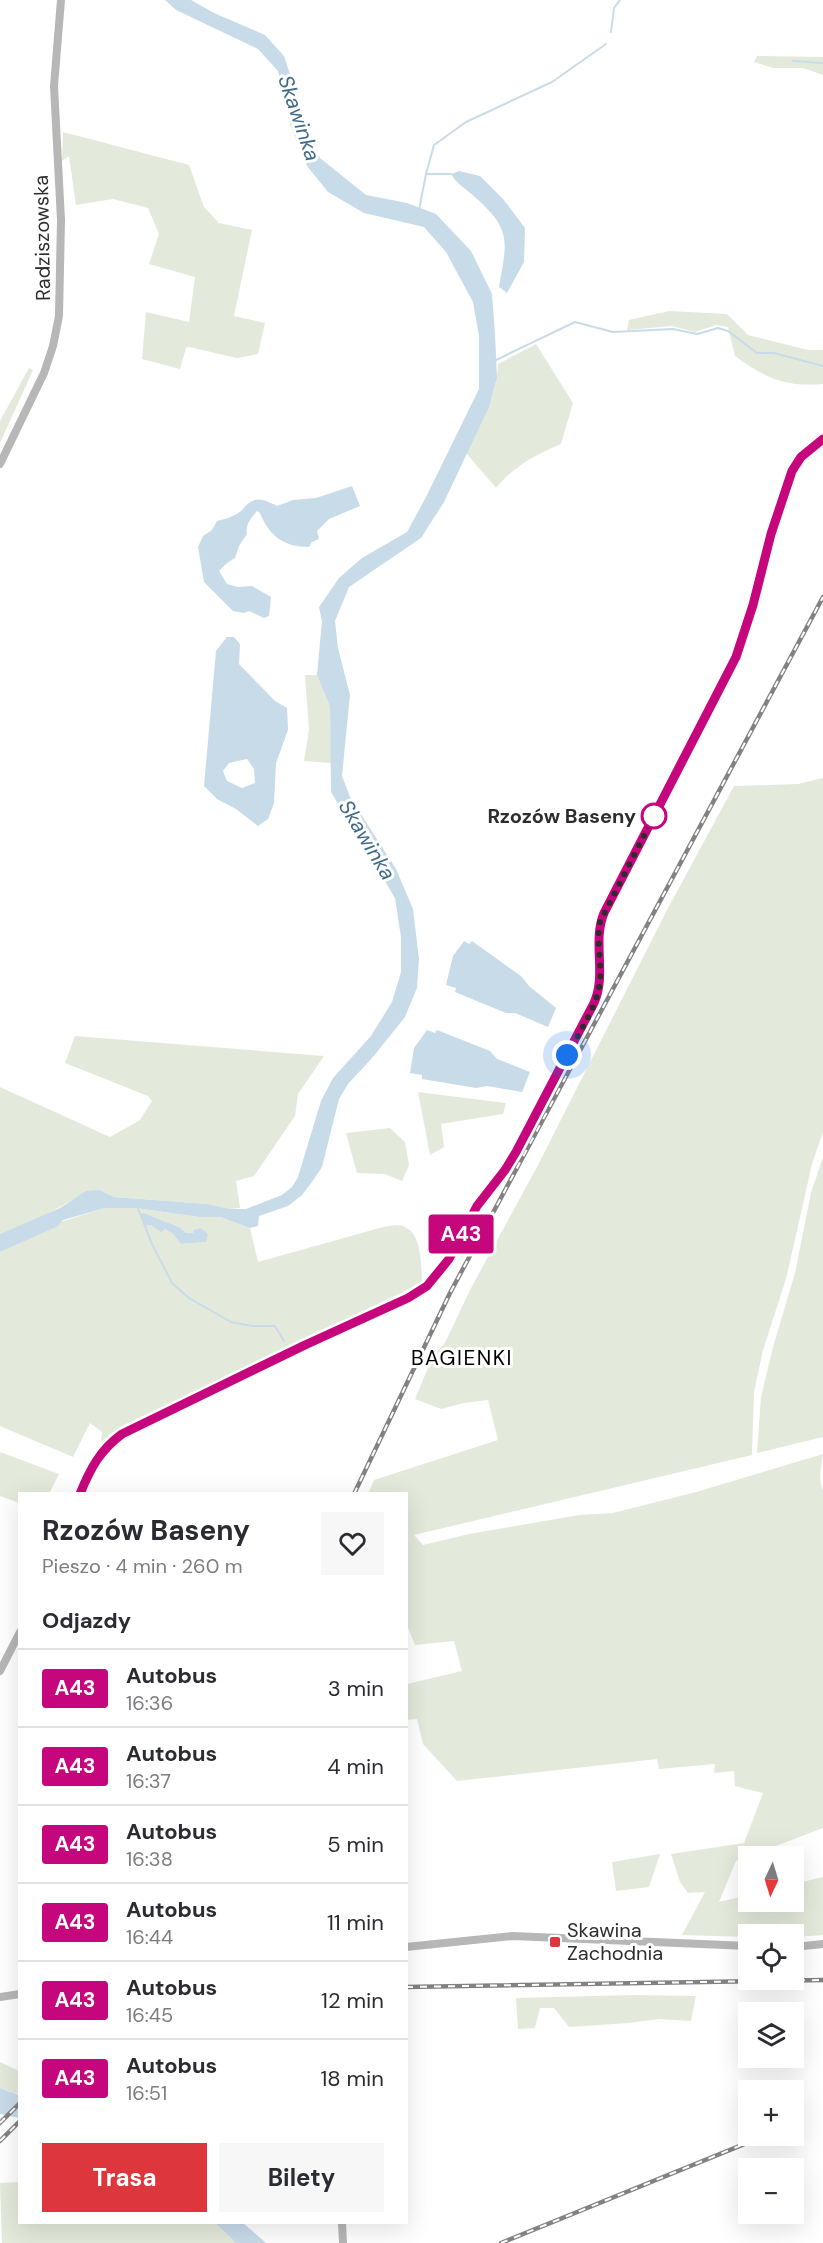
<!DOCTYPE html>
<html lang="pl">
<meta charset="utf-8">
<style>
body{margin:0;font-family:"DM Sans",sans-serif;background:#f7f7f7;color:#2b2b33;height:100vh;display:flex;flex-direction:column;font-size:22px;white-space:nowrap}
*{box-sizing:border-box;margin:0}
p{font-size:20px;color:#7c7c81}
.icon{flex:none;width:33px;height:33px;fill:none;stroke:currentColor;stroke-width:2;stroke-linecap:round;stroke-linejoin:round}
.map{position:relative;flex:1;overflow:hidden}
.drawer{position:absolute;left:18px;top:1492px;width:390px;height:732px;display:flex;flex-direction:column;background:#fff;border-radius:0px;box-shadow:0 6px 24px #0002}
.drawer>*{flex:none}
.badge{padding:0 12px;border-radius:4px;font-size:21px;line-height:39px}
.needle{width:39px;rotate:184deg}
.buttons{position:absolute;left:738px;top:1846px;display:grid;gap:12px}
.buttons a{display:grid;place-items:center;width:66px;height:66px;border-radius:0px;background:#fff;box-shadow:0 6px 24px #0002;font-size:30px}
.you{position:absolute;width:30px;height:30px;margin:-15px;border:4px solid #fff;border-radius:50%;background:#1a73e8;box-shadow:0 0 0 9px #1a73e833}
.map>.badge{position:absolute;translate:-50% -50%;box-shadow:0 0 0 3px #fff}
h2{padding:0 24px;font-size:22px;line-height:54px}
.round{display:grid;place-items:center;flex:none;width:63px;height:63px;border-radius:0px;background:#f7f7f7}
.summary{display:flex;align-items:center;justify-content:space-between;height:102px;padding:0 24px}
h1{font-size:28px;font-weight:700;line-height:45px}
.button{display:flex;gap:12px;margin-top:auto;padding:12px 24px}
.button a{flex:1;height:69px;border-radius:0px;background:#dd363d;color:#fff;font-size:24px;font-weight:700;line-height:69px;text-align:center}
.button a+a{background:#f7f7f7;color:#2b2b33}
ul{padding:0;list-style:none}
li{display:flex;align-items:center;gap:18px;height:78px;padding:0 24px;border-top:2px solid #e1e1e2}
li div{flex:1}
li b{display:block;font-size:22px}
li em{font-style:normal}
li .badge{min-width:66px;font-weight:700;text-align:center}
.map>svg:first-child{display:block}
.green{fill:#e3eadb;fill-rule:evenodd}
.water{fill:#c8dbe9;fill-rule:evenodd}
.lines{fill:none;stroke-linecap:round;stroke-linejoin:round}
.stream{stroke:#c8dbe9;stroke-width:2}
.secondary{stroke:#b7b7b7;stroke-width:8}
.rail-casing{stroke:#828282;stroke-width:4.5}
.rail{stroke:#fff;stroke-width:2;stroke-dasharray:7;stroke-linecap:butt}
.line-casing{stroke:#fff;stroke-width:14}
.line{stroke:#c5067d;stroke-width:9}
.walk{stroke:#2d2d2d;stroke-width:6;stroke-dasharray:0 10.8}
.stop-dot{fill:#fff;stroke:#c5067d;stroke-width:3}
.poi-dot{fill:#dd363d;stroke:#fff;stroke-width:2}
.labels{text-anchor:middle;stroke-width:6;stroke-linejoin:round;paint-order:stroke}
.street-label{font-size:20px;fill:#2d2d2d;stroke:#fff}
.stop-label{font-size:20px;font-weight:bold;fill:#2d2d2d;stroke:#fff;text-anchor:end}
.poi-label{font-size:20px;fill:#2d2d2d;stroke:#fff;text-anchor:start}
.water-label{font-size:21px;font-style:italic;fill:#3f6b8b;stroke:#fff}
.neighbourhood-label{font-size:21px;letter-spacing:1.5px;fill:#000;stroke:#fff}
</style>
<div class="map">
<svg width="823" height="2243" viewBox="0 0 823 2243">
<rect width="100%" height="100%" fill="#fff"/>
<g class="green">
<polygon points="757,56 823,57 823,75 803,68 773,68 754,62"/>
<polygon points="63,132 189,165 204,207 219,223 252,230 234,316 265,323 258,354 237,358 189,347 186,348 180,369 142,359 146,312 189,322 195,277 149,264 159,234 148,208 113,199 76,205 69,156 62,161"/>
<path d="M669,311L727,314L748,335L808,350H823V384C784,387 765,378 735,356L728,327L716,325L695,332L672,326L627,330L629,320Z"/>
<path d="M536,344L573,403L561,444C535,455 514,466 496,488L466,453C480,425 497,397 498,364Z"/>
<polygon points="29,368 33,370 0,443 0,421"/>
<polygon points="305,675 317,675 330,707 331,763 304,761 309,730"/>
<path d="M823,778V1132L812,1164L786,1279L763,1350L754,1392L752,1455L414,1535L423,1545L469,1534L579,1515L613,1513L696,1492L823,1454C821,1466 818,1480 823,1490V1828L736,1861L719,1902L748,1895V1902H794V1884L823,1877V1935L794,1937V1935H748V1937L682,1935L705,1892L688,1893L680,1882L671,1854L744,1843L763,1793L735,1786L734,1771L714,1773L715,1764L659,1769L657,1759L457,1781L423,1744L417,1719L406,1720L407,1684L462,1671L454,1641L415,1645L407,1625L406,1494H368L374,1480L498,1440L488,1400L464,1403L441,1409L415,1399L433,1356L445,1343L470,1290L538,1165L667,910L734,786L798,784Z"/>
<polygon points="75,1036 324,1056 298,1094 295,1116 254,1176 236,1181 240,1208 230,1209 208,1204 114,1197 100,1190 76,1198 38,1219 0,1234 0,1087 110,1137 140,1120 152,1101 148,1096 65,1063"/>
<polygon points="418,1092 506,1103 503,1114 441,1124 444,1147 430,1155"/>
<polygon points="390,1128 405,1142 409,1165 402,1181 385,1174 357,1173 346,1133"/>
<polygon points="823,1157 823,1437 757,1453 761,1397 773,1347 795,1273 811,1193"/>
<path d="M105,1208H136L199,1217H220L250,1228L258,1262L383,1227C389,1226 397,1224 403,1226C423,1233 421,1267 422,1283L122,1426L101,1442L102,1432L90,1423L73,1457L0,1426V1252L63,1221ZM144,1213L179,1227L186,1233H193L206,1242L181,1244L173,1234L165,1229L161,1231L151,1225L145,1226Z"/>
<polygon points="0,1452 59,1474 49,1494 20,1494 19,1503 0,1496"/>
<polygon points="660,1854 649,1887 616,1891 612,1862"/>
<polygon points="633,1995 696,1996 691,2021 659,2019 629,2023 569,2027 554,2008 540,2008 535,2028 518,2029 516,1998"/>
<polygon points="0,2062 19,2071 19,2091 17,2094 0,2088"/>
<polygon points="19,2182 20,2223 215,2223 236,2243 2,2243 0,2183"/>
</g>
<g class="water">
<polygon points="165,0 191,0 214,13 265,35 284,56 308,129 320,158 366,195 407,203 436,214 471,251 492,294 495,334 497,378 489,407 444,502 421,538 349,587 335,621 338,648 350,695 342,776 350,797 396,869 413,909 419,959 417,988 405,1017 373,1057 348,1084 339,1099 322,1167 312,1182 302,1195 288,1206 259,1216 258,1226 250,1228 220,1217 199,1217 136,1208 105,1208 63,1220 58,1226 0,1252 0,1234 60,1208 86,1191 100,1190 114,1197 208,1204 230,1209 246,1209 282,1195 292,1187 298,1177 321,1101 333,1078 371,1036 392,1002 401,972 401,937 395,898 331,792 330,707 317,675 322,621 319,607 339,578 362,558 407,532 425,499 479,389 479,336 473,302 446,252 424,227 364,213 328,192 307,166 290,124 278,71 258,49 176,10"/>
<path d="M459,171L480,176L503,199L525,228L524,262L507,293L499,287C507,241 512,230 475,197C467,190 456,183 451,174Z"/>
<path d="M352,486L360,506L329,519L317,531L319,539L312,542L309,547C284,547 269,536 260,513L257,511C251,518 245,525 247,534L239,546L235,558L227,563L219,571L227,584L238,587L252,586L271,597L269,616L264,618L249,611L244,613L233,611L204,582L198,547L203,536L212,530L217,521C225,519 237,516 243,509C254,496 261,498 277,506L293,500L316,498Z"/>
<path d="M227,637H234L240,644L239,664L275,701L287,708L288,730L276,763L274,803L268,819L258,826L236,809L217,799L204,786L216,651ZM247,759L254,769L255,783L242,788L227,781L223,771L229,763Z"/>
<polygon points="464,941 469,944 472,941 521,976 529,986 556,1008 548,1027 515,1013 506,1013 455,992 456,988 446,985 453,956"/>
<polygon points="427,1030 435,1033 437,1030 490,1051 497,1059 530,1072 522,1092 487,1086 476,1088 422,1079 422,1075 410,1073 414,1048"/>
<polygon points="144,1213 179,1227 186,1233 193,1233 194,1230 201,1228 208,1234 206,1242 181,1244 173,1234 165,1229 161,1232 151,1225 145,1226 141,1214"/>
<polygon points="0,2088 19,2095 19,2118 0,2114"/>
<polygon points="215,2223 243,2223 266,2243 236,2243"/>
</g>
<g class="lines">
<g class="stream">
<polyline points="611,32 614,8 620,0"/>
<polyline points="793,61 823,63"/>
<polyline points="427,174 451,174"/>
<polyline points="419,210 426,174 434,145 466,122 552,82 606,44"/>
<polyline points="496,360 575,322 613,332 673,329 697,334 718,328 728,331 757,353 774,353 823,366"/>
<polyline points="137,1206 152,1244 172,1283 189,1298 231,1322 252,1326 275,1326 284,1341"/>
</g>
<g class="secondary">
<polyline points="0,464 44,373 53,346 59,316 61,220 54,86 61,0"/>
<path d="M80,1494C90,1469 100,1450 122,1434L317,1339L408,1298L427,1286L449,1259L477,1206L505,1170L516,1152L596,998C605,973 595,947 600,922L689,744L736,657L753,605L771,534L792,471"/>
<polyline points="0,1671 20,1632"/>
<polyline points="406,1947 513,1936 748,1946"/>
<polyline points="794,1947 823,1944"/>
<polyline points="0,1997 20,1994"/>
<polyline points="342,2223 343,2243"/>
</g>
<g class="rail-casing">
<g id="rail">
<polyline points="354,1494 450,1293 823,597"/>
<polyline points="406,1987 823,1980"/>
<polyline points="0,2123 20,2103"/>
<polyline points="0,2141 20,2121"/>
<polyline points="501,2243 764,2136"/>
</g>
</g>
<use href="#rail" class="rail"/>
</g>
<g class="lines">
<g class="line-casing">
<path id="line" d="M80,1494C90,1469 100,1450 122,1434L305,1345L408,1298L427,1286L449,1259L477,1206L505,1170L516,1152L594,1003C607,974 592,942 604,913L736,657L753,605L771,534L792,471L801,457L823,439"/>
</g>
<use href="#line" class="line"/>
<path class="walk" d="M567,1055C579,1033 597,1007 600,982C602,962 596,942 600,922L654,816"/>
</g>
<circle class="stop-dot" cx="654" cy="816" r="12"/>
<rect class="poi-dot" x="549" y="1936" width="12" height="12" rx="3"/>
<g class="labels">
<g class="street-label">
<text transform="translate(42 238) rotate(-91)" y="7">Radziszowska</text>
</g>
<g class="stop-label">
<text x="636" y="823">Rzozów Baseny</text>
</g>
<g class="poi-label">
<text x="567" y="1937">Skawina<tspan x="567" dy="23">Zachodnia</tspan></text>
</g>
<g class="water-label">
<text transform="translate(299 118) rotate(71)" y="7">Skawinka</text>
<text transform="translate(367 840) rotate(59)" y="7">Skawinka</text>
</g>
<g class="neighbourhood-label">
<text x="462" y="1365">BAGIENKI</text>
</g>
</g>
</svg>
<div class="buttons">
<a><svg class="needle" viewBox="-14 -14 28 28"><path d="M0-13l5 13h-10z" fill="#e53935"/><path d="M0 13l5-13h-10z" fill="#7c7c81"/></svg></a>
<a><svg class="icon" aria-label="locate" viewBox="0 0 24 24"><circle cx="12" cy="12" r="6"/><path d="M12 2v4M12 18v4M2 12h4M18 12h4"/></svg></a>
<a><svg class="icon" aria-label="layers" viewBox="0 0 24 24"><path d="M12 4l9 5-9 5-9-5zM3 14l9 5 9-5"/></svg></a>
<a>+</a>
<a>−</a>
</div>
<div class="you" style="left:567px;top:1055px"></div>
<b class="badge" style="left:461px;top:1234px;background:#c5067d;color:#fff">A43</b>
<section class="drawer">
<div class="summary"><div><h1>Rzozów Baseny</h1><p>Pieszo · 4 min · 260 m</p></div><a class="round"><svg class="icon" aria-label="heart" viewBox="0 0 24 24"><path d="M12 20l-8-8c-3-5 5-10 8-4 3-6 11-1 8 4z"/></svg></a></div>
<h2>Odjazdy</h2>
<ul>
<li><span class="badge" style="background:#c5067d;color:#fff">A43</span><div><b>Autobus</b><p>16:36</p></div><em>3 min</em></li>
<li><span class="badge" style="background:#c5067d;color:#fff">A43</span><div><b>Autobus</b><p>16:37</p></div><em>4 min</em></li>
<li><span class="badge" style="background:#c5067d;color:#fff">A43</span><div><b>Autobus</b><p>16:38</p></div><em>5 min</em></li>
<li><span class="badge" style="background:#c5067d;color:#fff">A43</span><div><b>Autobus</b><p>16:44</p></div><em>11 min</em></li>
<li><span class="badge" style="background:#c5067d;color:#fff">A43</span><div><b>Autobus</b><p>16:45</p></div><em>12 min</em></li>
<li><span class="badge" style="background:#c5067d;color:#fff">A43</span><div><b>Autobus</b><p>16:51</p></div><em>18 min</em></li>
</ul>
<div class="button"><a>Trasa</a><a>Bilety</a></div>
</section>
</div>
